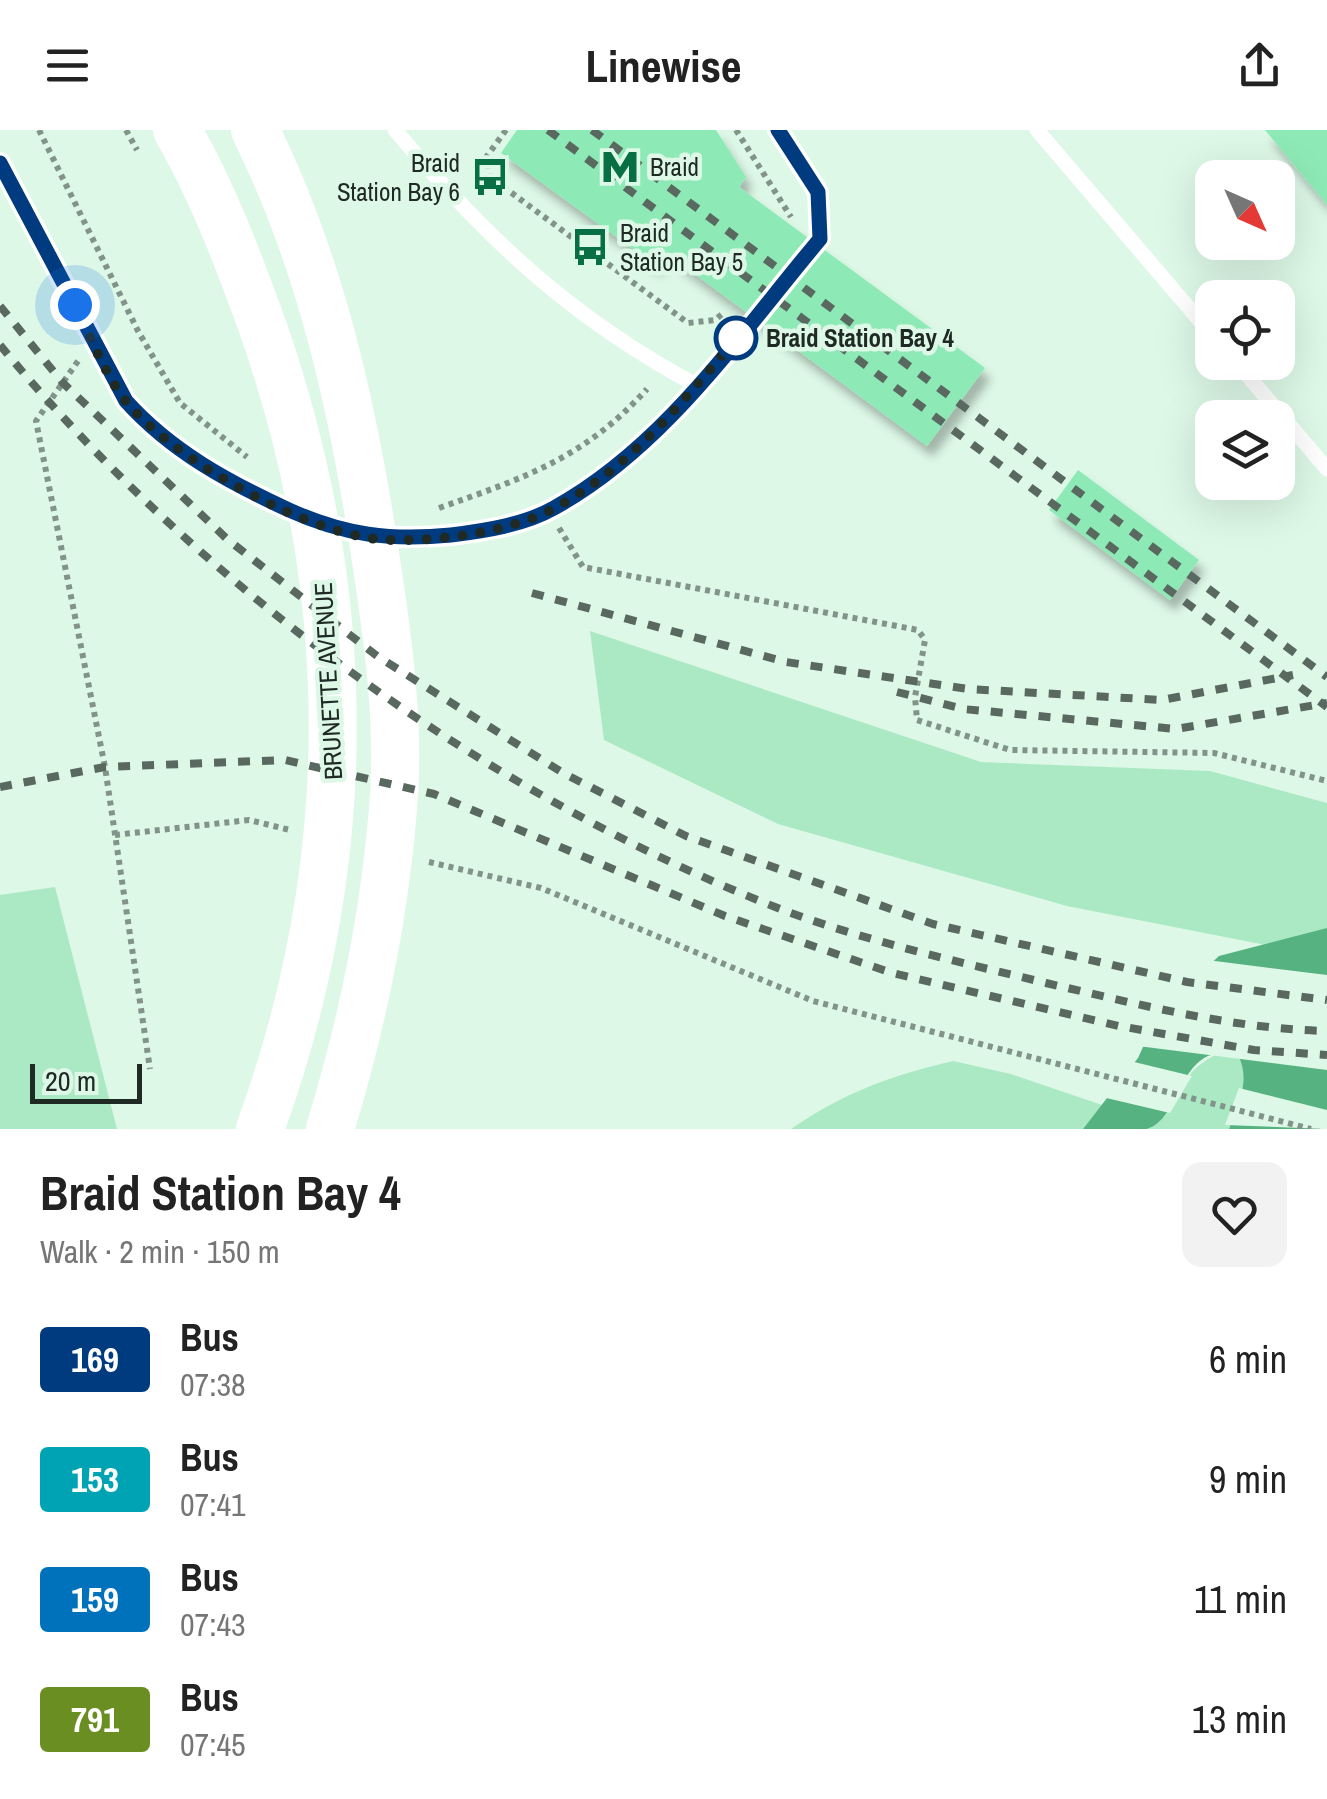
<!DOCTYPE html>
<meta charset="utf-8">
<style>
body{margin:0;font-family:"Archivo Narrow",sans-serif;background:#f2f2f2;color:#222;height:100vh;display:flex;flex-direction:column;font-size:38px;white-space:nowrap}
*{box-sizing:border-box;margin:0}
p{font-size:32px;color:#767676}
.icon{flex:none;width:55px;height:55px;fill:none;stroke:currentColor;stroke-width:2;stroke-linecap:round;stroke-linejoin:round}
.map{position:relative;height:999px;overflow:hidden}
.drawer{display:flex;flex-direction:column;background:#fff;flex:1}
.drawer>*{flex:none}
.badge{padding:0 20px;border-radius:8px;font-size:35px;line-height:65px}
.needle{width:65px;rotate:135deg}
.buttons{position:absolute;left:1195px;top:30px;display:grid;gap:20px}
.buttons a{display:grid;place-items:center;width:100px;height:100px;border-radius:20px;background:#fff;box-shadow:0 10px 40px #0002;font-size:50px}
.scale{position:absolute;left:30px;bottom:25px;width:112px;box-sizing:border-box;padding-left:10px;border:5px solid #202a24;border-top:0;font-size:28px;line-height:35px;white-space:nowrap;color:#202a24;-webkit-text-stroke:8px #ddf8e7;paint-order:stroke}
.you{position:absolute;width:50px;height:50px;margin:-25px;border:8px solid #fff;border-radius:50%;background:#1a73e8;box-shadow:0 0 0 15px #1a73e833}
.map>.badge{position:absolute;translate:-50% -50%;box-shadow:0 0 0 5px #fff}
.round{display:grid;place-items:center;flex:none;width:105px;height:105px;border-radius:20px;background:#f2f2f2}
.head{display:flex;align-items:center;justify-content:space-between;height:170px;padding:0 40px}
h1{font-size:48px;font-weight:700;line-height:75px}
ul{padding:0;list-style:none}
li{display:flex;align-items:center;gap:30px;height:120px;padding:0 40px}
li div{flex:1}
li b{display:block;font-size:38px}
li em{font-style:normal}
li .badge{min-width:110px;font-weight:700;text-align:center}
header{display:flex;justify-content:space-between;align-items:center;height:130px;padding:0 40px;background:#fff;font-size:45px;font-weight:700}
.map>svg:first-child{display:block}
.green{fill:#abe9c4}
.water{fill:#57b281}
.pier{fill:#ddf8e7}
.building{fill:#8de9b5;filter:url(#shadow)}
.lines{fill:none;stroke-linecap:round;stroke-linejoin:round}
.path{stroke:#829489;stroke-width:6;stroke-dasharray:5 5;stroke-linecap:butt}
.service{stroke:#fff;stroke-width:15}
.primary{stroke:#fff;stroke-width:48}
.rail{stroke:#5a6960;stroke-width:8;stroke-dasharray:12 12;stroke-linecap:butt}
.line-casing{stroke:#fff;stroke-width:22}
.line{stroke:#003b80;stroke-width:15}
.walk{stroke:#202a24;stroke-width:10;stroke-dasharray:0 18}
.stop-dot{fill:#fff;stroke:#003b80;stroke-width:5}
.labels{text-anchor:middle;stroke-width:9;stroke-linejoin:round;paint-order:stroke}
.poi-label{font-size:25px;fill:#202a24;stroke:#ddf8e7;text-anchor:start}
.stop-label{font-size:25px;font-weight:bold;fill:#202a24;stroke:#ddf8e7;text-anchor:start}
.street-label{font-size:25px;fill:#202a24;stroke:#ddf8e7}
</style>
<header><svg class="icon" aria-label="menu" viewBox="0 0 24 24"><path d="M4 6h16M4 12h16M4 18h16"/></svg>Linewise<svg class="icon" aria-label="share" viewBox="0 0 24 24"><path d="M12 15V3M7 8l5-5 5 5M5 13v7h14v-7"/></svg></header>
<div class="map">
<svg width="1327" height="999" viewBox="0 0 1327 999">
<defs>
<filter id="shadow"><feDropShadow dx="6" dy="11" stdDeviation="5" flood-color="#0004"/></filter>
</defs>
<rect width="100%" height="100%" fill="#ddf8e7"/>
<g class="green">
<polygon points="590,501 981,632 1210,641 1327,673 1327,805 1301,822 1067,776 778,694 604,610"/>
<polygon points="55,757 117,999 0,999 0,765"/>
<path d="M1223,921L1238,925C1251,951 1238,974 1229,999H1148C1183,975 1171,945 1223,921Z"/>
<path d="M953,931L1011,944L1102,975L1083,999H791C843,963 892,945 953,931Z"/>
</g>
<path class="water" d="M1327,798V991L1320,999H1229C1238,974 1251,951 1238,925C1177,910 1184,988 1147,999C1129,999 1102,999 1083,999L1138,928L1159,882L1219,826Z"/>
<g class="pier">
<polygon points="1207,830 1327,845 1327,940 1138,916 1155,878"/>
<polygon points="1130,931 1192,946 1170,983 1102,967"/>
<polygon points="1239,958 1327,980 1327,999 1225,995"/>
</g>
<g class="building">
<polygon points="517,0 716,0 746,47 739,57 985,238 927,316 665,122 655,135 501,23"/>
<polygon points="1265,0 1327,0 1327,75"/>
<polygon points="1078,340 1199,430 1170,470 1049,380"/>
</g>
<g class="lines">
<g class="path">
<polyline points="39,0 138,201 180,273 247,327"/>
<polyline points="126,0 137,20"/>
<polyline points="506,0 487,26 490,47 688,193 715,190 722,184"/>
<polyline points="736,0 791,87"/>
<polyline points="78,231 36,291 105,637 150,939"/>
<path d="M439,378C524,348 585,328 647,259"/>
<polyline points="559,398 583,437 918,500 925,510 915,567 917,590 1010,620 1214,623 1327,651"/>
<polyline points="115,705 249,690 290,700"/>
<polyline points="429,732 541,758 813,871 1311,999"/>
</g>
<g class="service">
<path d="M395,0C486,108 572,189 698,256"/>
<polyline points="1037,0 1212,205"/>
<path d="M0,33L125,271C171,321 228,352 289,380C344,405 391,411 451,405C623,386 716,232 820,109L817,62L778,0"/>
<polyline points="1236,232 1327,339"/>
</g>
<g class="primary">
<path d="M177,0C212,60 238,129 262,195C356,463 357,732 260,999"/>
<path d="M255,0C323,137 355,287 377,437C389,516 400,599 393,679C384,788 362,895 330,999"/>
</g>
<g class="rail">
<polyline points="548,0 1327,577"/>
<polyline points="592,0 1327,547"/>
<polyline points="0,176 63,253 227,409 377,526 563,643 686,706 933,794 1187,852 1327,870"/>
<path d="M0,215C196,453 479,659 765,773C855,809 952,830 1046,853C1137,874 1233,899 1327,901"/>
<polyline points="532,463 786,532 968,559 1162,570 1293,545"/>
<polyline points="897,562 963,579 1176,599 1327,573"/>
<polyline points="0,657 105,637 285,630 434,664 725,786 892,843 1119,896 1254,920 1327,925"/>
</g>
</g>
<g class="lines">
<g class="line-casing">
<path id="line" d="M0,33L126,271C171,321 228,352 289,380C344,405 391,411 451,405C484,401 524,395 554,378C665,317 740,204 820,109L818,62L778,0"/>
</g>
<use href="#line" class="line"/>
<path class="walk" d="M75,175C91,207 106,248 129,275C178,332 313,408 389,410C440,411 507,403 553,379C634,336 688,265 746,197L736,208"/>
</g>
<defs>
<g id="metro-bare" transform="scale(3)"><path d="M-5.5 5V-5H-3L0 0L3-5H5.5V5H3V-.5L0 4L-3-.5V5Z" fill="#086e44" stroke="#ddf8e7" stroke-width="2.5" paint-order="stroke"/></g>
<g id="bus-bare" transform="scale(3)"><path d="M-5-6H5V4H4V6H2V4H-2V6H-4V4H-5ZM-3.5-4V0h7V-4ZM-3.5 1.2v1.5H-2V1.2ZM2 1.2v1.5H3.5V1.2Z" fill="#086e44" stroke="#ddf8e7" stroke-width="2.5" paint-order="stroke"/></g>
</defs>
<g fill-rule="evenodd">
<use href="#metro-bare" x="620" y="37"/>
<use href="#bus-bare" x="490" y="47"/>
<use href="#bus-bare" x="590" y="117"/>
</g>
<circle class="stop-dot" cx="736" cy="208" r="20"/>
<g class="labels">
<g class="poi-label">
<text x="460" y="42" text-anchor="end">Braid<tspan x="460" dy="29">Station Bay 6</tspan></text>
<text x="650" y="46">Braid</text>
<text x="620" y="112">Braid<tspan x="620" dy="29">Station Bay 5</tspan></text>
</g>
<g class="stop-label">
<text x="766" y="217">Braid Station Bay 4</text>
</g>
<g class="street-label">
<text transform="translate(328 551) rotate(-93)" y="9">BRUNETTE AVENUE</text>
</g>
</g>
</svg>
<div class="buttons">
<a><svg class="needle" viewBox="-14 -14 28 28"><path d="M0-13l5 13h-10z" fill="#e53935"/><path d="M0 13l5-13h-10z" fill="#767676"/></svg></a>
<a><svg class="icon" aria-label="locate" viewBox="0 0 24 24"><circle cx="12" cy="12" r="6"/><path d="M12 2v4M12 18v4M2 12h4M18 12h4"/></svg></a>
<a><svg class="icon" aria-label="layers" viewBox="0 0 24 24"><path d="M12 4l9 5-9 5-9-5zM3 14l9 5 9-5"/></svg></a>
</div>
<div class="scale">20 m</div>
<div class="you" style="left:75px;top:175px"></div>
</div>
<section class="drawer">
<div class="head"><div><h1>Braid Station Bay 4</h1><p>Walk · 2 min · 150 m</p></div><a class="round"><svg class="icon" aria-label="heart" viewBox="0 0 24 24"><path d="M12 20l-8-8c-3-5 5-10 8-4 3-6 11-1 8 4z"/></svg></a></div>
<ul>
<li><span class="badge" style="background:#003b80;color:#fff">169</span><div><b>Bus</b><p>07:38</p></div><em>6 min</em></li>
<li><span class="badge" style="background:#00a3b4;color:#fff">153</span><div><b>Bus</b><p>07:41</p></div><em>9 min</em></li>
<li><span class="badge" style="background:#0072bc;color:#fff">159</span><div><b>Bus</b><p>07:43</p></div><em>11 min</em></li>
<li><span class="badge" style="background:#6b8e23;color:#fff">791</span><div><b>Bus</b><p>07:45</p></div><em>13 min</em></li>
</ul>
</section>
